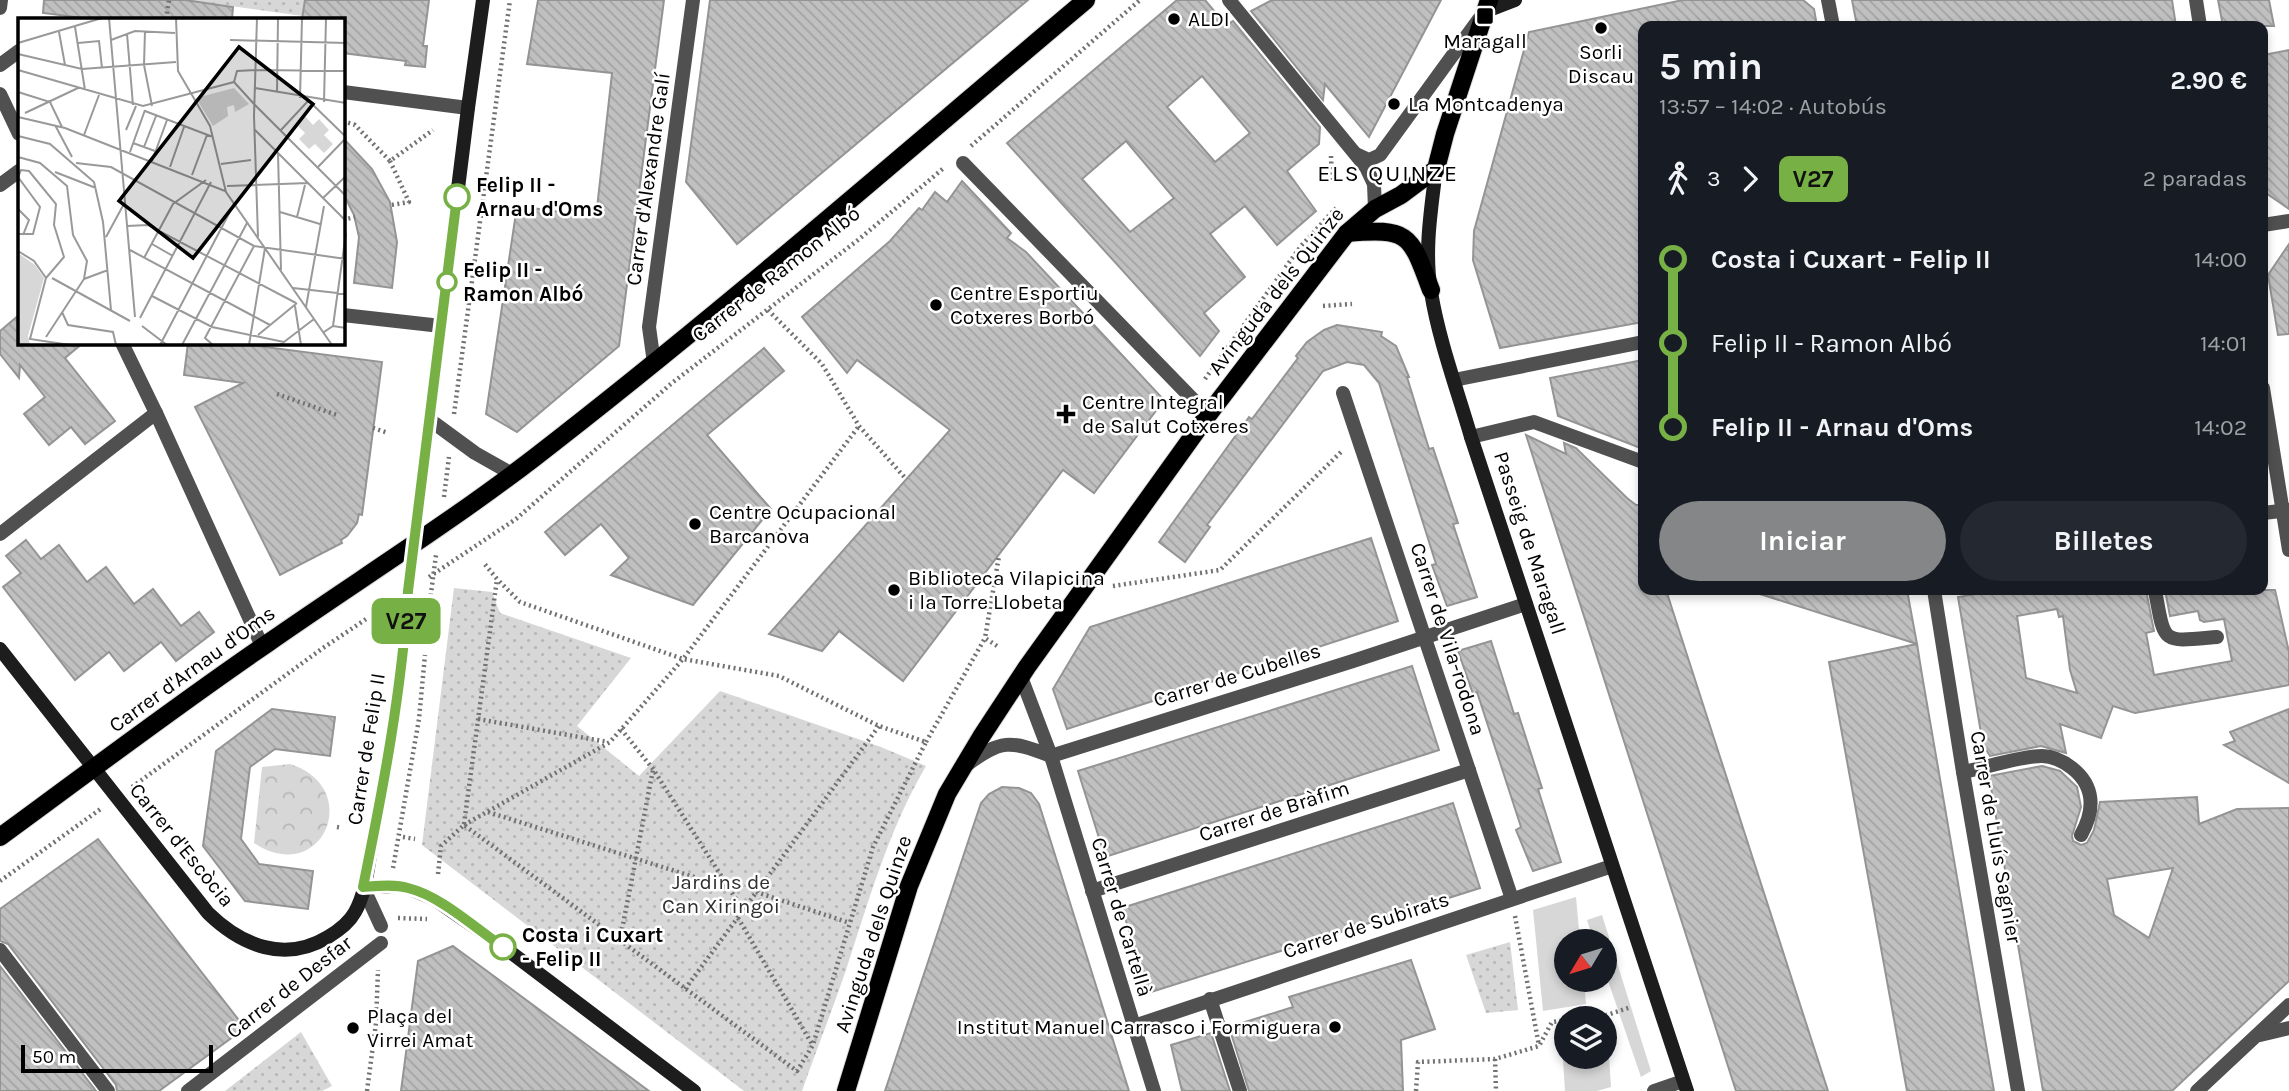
<!DOCTYPE html>
<html lang="es">
<meta charset="utf-8">
<style>
body{margin:0;font-family:Karla,sans-serif;background:#242831;color:#f1f3f6;height:100vh;display:flex;flex-direction:column;font-size:26px;white-space:nowrap}
*{box-sizing:border-box;margin:0}
p{font-size:23px;color:#9ea1a6}
.icon{flex:none;width:38px;height:38px;fill:none;stroke:currentColor;stroke-width:2;stroke-linecap:round;stroke-linejoin:round}
.map{position:relative;flex:1;overflow:hidden}
.drawer{position:absolute;left:1638px;top:21px;width:630px;height:574px;display:flex;flex-direction:column;background:#171b24;border-radius:14px;box-shadow:0 4px 10px #0003}
.drawer>*{flex:none}
.badge{padding:0 14px;border-radius:10px;font-size:24px;line-height:46px}
.needle{width:46px;rotate:232deg}
.controls{position:absolute;left:1554px;top:929px;display:grid;gap:14px}
.controls a{display:grid;place-items:center;width:63px;height:63px;border-radius:50%;background:#171b24;box-shadow:0 4px 10px #0003;font-size:35px}
.scale{position:absolute;left:21px;bottom:18px;width:192px;box-sizing:border-box;padding-left:7px;border:4px solid #000;border-top:0;font-size:19px;line-height:24px;white-space:nowrap;color:#000;-webkit-text-stroke:5px #fff;paint-order:stroke}
.map>.badge{position:absolute;translate:-50% -50%;box-shadow:0 0 0 4px #fff}
.legs{display:flex;align-items:center;gap:10px;height:77px;padding:0 21px;font-size:23px}
.legs p{margin-inline-start:auto}
.headline{display:flex;align-items:center;justify-content:space-between;height:119px;padding:0 21px}
h1{font-size:38px;font-weight:700;line-height:52px}
.cta{display:flex;gap:14px;margin-top:auto;padding:14px 21px}
.cta a{flex:1;height:80px;border-radius:42px;background:#858687;color:#fff;font-size:28px;font-weight:700;line-height:80px;text-align:center}
.cta a+a{background:#242831;color:#f1f3f6}
ul{padding:0 21px;list-style:none}
li{display:flex;align-items:center;gap:24px;height:84px;font-size:26px}
li i{display:grid;place-items:center;width:10px;height:100%;margin:0 9px;background:currentColor}
li i::after{content:'';width:18px;height:18px;margin:-9px;border:5px solid;border-radius:50%;background:#171b24}
li p{margin-inline-start:auto}
li:first-child i{background:linear-gradient(#0000 50%,currentColor 0)}
li:last-child i{background:linear-gradient(currentColor 50%,#0000 0)}
.map>svg:first-child{display:block}
.green{fill:#d7d7d7}
.forest{fill:url(#forest-crowns)}
.park{fill:url(#park-dots)}
.building{fill:url(#building-back-hatch);stroke:#949494;stroke-width:2;fill-rule:evenodd}
.lines{fill:none;stroke-linecap:round;stroke-linejoin:round}
.primary-casing{stroke:#dbdbdb;stroke-width:20}
.path{stroke:#727272;stroke-width:4.5;stroke-dasharray:2 3.5;stroke-linecap:butt}
.lane{stroke:#505050;stroke-width:14}
.street{stroke:#505050;stroke-width:14}
.secondary{stroke:#1d1d1d;stroke-width:14}
.primary{stroke:#000;stroke-width:18}
.line-1-casing{stroke:#fff;stroke-width:16}
.line-1{stroke:#77b045;stroke-width:10}
.poi-dot{fill:#000;stroke:#fff;stroke-width:2.5}
.stop-1-dot{fill:#fff;stroke:#77b045;stroke-width:3.5}
.labels{text-anchor:middle;stroke-width:5;stroke-linejoin:round;paint-order:stroke}
.poi-label{font-size:21px;fill:#000;stroke:#fff;text-anchor:start}
.street-label{font-size:21px;fill:#000;stroke:#fff}
.stop-label{font-size:21px;font-weight:bold;fill:#000;stroke:#fff;text-anchor:start}
.park-label{font-size:21px;fill:#2e2e2e;stroke:#fff}
.neighbourhood-label{font-size:23px;letter-spacing:2px;fill:#000;stroke:#fff}
.inset-road{fill:none;stroke:#999;stroke-width:2}
.view{fill:#000;fill-opacity:0.15;stroke:#000;stroke-width:3.5}
.inset-edge{fill:none;stroke:#000;stroke-width:3.5}
</style>
<div class="map">
<svg width="2289" height="1091" viewBox="0 0 2289 1091">
<defs>
<pattern id="forest-crowns" width="20" height="18" patternUnits="userSpaceOnUse" patternTransform="scale(1.75)"><rect width="20" height="18" fill="#d7d7d7"/><path d="M2 6a3 3 0 1 1 6 0M12 15a3 3 0 1 1 6 0" fill="none" stroke="#b7b7b7"/></pattern>
<pattern id="park-dots" width="8" height="8" patternUnits="userSpaceOnUse" patternTransform="scale(1.75)"><rect width="8" height="8" fill="#d7d7d7"/><path d="M2 2h.1M6 6h.1" fill="none" stroke="#b7b7b7" stroke-width="1.8" stroke-linecap="round"/></pattern>
<pattern id="building-back-hatch" width="6" height="6" patternUnits="userSpaceOnUse" patternTransform="scale(1.75)"><rect width="6" height="6" fill="#c0c0c0"/><path d="M-1 5l2 2M0 0l6 6M5-1l2 2" fill="none" stroke="#a3a3a3"/></pattern>
</defs>
<rect width="100%" height="100%" fill="#fff"/>
<g class="green">
<polygon points="1576,897 1580,941 1566,942 1566,980 1584,980 1586,1004 1543,1011 1533,910"/>
<polygon points="1602,915 1651,1071 1641,1077 1605,972 1605,942 1594,941 1587,920"/>
<polygon points="1605,1024 1607,1024 1611,1087 1597,1091 1565,1091 1561,1028 1566,1027 1566,1057 1605,1057"/>
</g>
<path class="forest" d="M290,764C365,788 322,888 254,843L262,767Z"/>
<g class="park">
<polygon points="188,0 305,0 303,16"/>
<path d="M454,588L492,592L500,613L631,658L577,726L639,776L720,691L881,747L926,766C889,829 869,900 846,970C832,1011 816,1051 802,1091H744L422,845Z"/>
<polygon points="1510,942 1518,1010 1486,1013 1466,955"/>
<polygon points="301,1032 332,1086 322,1091 225,1091"/>
</g>
<g class="building">
<polygon points="44,0 185,0 233,7 232,19 91,19 43,13"/>
<polygon points="305,0 429,0 423,46 427,46 425,67 405,65 406,61 343,53 343,19 302,19"/>
<polygon points="538,0 664,0 619,346 517,432 486,414 517,206 596,217 612,73 527,64"/>
<polygon points="710,0 1028,0 737,244 686,182"/>
<path d="M1177,0H1205L1226,25L1233,21L1320,127L1319,144L1287,171L1316,211L1277,245L1245,206L1210,234L1245,277L1204,313L1219,331L1200,356L1007,143ZM1202,76L1250,133L1215,162L1167,107ZM1126,141L1174,198L1130,232L1082,179Z"/>
<polygon points="1272,0 1441,0 1369,137 1325,84 1323,100 1251,11"/>
<polygon points="1683,0 1803,0 1814,9 1817,26 1643,26 1643,322 1500,348 1473,260 1474,231 1529,32"/>
<polygon points="1852,0 2172,0 2176,26 1857,26"/>
<polygon points="2218,0 2269,0 2274,26 2223,26"/>
<polygon points="2289,50 2289,209 2263,191 2263,55"/>
<polygon points="343,138 372,169 390,202 397,242 392,288 354,283 359,237 354,215 343,193"/>
<polygon points="962,181 1011,233 1007,238 1026,252 1164,400 1094,493 1063,470 903,681 839,631 822,651 769,634 950,430 857,360 847,373 802,317 890,241 919,208 922,210 935,192 947,202"/>
<polygon points="2289,244 2289,334 2278,335 2268,275"/>
<polygon points="19,315 19,343 83,343 65,358 115,421 85,444 71,427 49,445 24,414 45,397 20,365 19,378 0,354 0,331"/>
<polygon points="1337,325 1382,332 1381,336 1396,346 1409,377 1407,377 1429,449 1433,448 1458,523 1453,524 1477,597 1447,606 1432,565 1436,564 1379,383 1364,365 1347,362 1323,371 1207,525 1210,527 1185,562 1159,542 1249,417 1252,419 1298,358 1296,356 1307,342 1324,330"/>
<polygon points="188,343 235,343 382,362 362,515 359,514 357,523 347,536 341,540 342,543 280,575 195,407 243,383 184,375"/>
<polygon points="764,348 784,371 707,435 771,509 693,605 611,575 629,558 601,524 565,555 545,532"/>
<polygon points="1643,360 1643,449 1558,416 1550,378"/>
<polygon points="1526,435 1566,454 1564,443 1576,448 1627,498 1636,505 1643,505 1643,590 1666,590 1828,1091 1736,1091"/>
<polygon points="1371,538 1398,621 1067,729 1053,689 1090,627"/>
<polygon points="26,540 41,559 59,545 87,582 106,567 134,604 153,589 181,626 199,612 214,632 176,661 161,642 124,671 109,652 75,680 3,587 21,573 6,556"/>
<polygon points="1761,590 1907,590 1917,644 1760,594"/>
<path d="M2000,590H2146L2154,631L2146,633L2154,675L2232,661L2224,619L2204,622L2200,620L2198,611L2170,616L2165,590H2275L2289,652V685L2135,713L2113,706L2101,738L2060,724L2066,753L2041,746L1990,756L1983,745L1958,597ZM2057,609L2059,617L2063,616L2070,670L2077,693L2026,678L2017,616Z"/>
<polygon points="1491,641 1514,714 1518,713 1542,788 1538,789 1561,862 1533,871 1516,830 1521,827 1477,692 1473,694 1458,651"/>
<polygon points="1917,644 1922,675 1994,1091 1907,1091 1829,662"/>
<polygon points="1412,666 1439,750 1105,857 1078,771"/>
<polygon points="272,709 335,717 330,756 275,749 250,767 241,839 259,864 313,871 308,909 245,901 203,846 216,751"/>
<polygon points="2289,709 2289,783 2224,745 2235,741 2230,732"/>
<path d="M2042,766L2060,771L2077,787L2081,807L2072,836L2073,841L2081,845L2087,843L2094,830L2100,802L2197,797L2199,824L2237,809L2289,808V981L2172,1091H2043L1989,776ZM2173,868L2149,938L2114,915L2107,879Z"/>
<polygon points="1002,787 1019,788 1031,793 1039,804 1129,1091 885,1091 981,803 989,794"/>
<polygon points="1453,803 1480,888 1148,993 1122,908"/>
<polygon points="98,839 245,1028 159,1091 117,1091 116,1085 8,944 0,941 0,909"/>
<polygon points="453,946 556,1022 649,1091 401,1091 418,961"/>
<polygon points="1411,960 1435,1029 1401,1040 1403,1091 1249,1091 1229,1027 1293,1007 1289,997"/>
<polygon points="0,966 96,1091 0,1091"/>
<polygon points="1211,1033 1230,1091 1182,1091 1171,1045"/>
</g>
<g class="lines">
<g class="primary-casing">
<g id="primary">
<path d="M1347,233C1410,228 1410,234 1431,290"/>
<path d="M0,837C89,772 177,705 268,643C357,581 448,524 534,458C723,312 903,154 1086,0"/>
<polyline points="846,1091 909,886 947,794 981,737 1027,667 1208,415 1347,233 1375,209 1401,195 1436,169 1445,134 1489,0"/>
</g>
</g>
<g class="path">
<polyline points="166,19 169,0"/>
<polyline points="343,121 355,125 390,161 433,130"/>
<polyline points="971,146 1140,0"/>
<polyline points="1331,156 1332,182"/>
<polyline points="390,161 409,202 391,205"/>
<polyline points="343,220 355,217"/>
<polyline points="1323,306 1352,304"/>
<polyline points="768,310 822,364 859,426 906,479"/>
<polyline points="1205,379 1301,246 1336,208"/>
<polyline points="277,394 337,415"/>
<polyline points="454,414 510,0"/>
<polyline points="373,428 388,433"/>
<polyline points="444,497 449,457"/>
<polyline points="429,577 516,519 672,383 858,240 945,167"/>
<polyline points="1113,586 1220,570 1342,451"/>
<polyline points="430,601 436,555"/>
<polyline points="997,646 985,638 999,556"/>
<polyline points="478,719 608,742"/>
<polyline points="621,729 653,769 743,910"/>
<polyline points="926,742 985,638"/>
<polyline points="132,787 323,648 387,605"/>
<polyline points="488,812 729,888"/>
<polyline points="464,824 497,579 483,562"/>
<polyline points="464,825 610,742 683,659 859,426"/>
<polyline points="337,827 342,828"/>
<polyline points="403,837 415,839"/>
<polyline points="393,868 419,719 425,655"/>
<polyline points="438,874 441,846 464,825 797,1071 813,1045 873,847 926,742 879,726 779,676 683,659 520,602 497,579"/>
<polyline points="0,881 102,808"/>
<polyline points="756,892 850,923"/>
<polyline points="1515,916 1539,1046"/>
<polyline points="398,918 427,919"/>
<polyline points="738,918 812,1044"/>
<polyline points="620,940 653,770"/>
<polyline points="685,989 879,726"/>
<polyline points="1578,1018 1607,1015 1631,1007"/>
<polyline points="1495,1059 1496,1091"/>
<polyline points="367,1091 376,1023 378,970"/>
<polyline points="1416,1091 1418,1062 1495,1059 1539,1046 1552,1022 1566,1020"/>
</g>
<g class="lane">
<polyline points="343,315 441,326"/>
<path d="M2155,590C2165,645 2161,642 2217,637"/>
<path d="M1963,772C1985,768 2020,756 2042,756C2053,756 2063,761 2072,768C2095,786 2095,810 2081,835"/>
<polyline points="363,887 381,926"/>
</g>
<g class="street">
<polyline points="1229,0 1366,167 1374,184 1375,209"/>
<polyline points="1828,0 1833,26"/>
<polyline points="2196,0 2200,26"/>
<polyline points="0,8 1,0"/>
<polyline points="0,65 19,51"/>
<polyline points="343,92 468,108"/>
<polyline points="0,94 19,134"/>
<polyline points="1356,154 1369,160 1380,155 1479,19"/>
<polyline points="963,163 1208,415"/>
<polyline points="0,185 19,171"/>
<polyline points="2263,225 2289,221"/>
<polyline points="122,343 156,413 262,646"/>
<polyline points="654,363 649,327 693,0"/>
<polyline points="1454,380 1643,342"/>
<polyline points="2263,388 2289,550"/>
<polyline points="1343,393 1512,899"/>
<polyline points="430,420 475,453 512,474"/>
<polyline points="1471,437 1534,422 1643,462"/>
<polyline points="2263,513 2289,510"/>
<polyline points="0,534 156,413"/>
<polyline points="1934,590 1963,772 2018,1091"/>
<polyline points="1021,677 1051,756 1154,1091"/>
<path d="M965,766C1002,739 1009,740 1051,756L1353,661L1526,604"/>
<polyline points="1092,891 1469,770"/>
<polyline points="0,950 108,1091"/>
<polyline points="1210,999 1240,1091"/>
<polyline points="1134,1026 1612,866"/>
<polyline points="2260,1035 2289,1028"/>
<polyline points="188,1091 381,943"/>
<polyline points="1654,1091 1683,1081"/>
<polyline points="2197,1091 2289,1005"/>
</g>
<g class="secondary">
<polyline points="1484,12 1515,0"/>
<path d="M1436,169C1431,210 1424,251 1431,292C1439,341 1457,389 1471,437L1687,1091"/>
<path d="M0,649L208,913C242,946 285,963 328,937C338,931 349,923 355,912C367,891 368,862 373,839C389,758 403,674 408,591L468,108L483,0"/>
<polyline points="363,887 406,887 434,899 505,948 694,1091"/>
</g>
<use href="#primary" class="primary"/>
</g>
<g class="lines">
<g class="line-1-casing">
<path id="line-1" d="M457,197L408,591C402,690 383,789 363,887C378,886 394,884 408,888C441,896 475,928 503,947"/>
</g>
<use href="#line-1" class="line-1"/>
</g>
<g class="poi-dot">
<rect x="1476" y="7" width="18" height="18" rx="3.5"/>
<circle cx="1174" cy="19" r="7"/>
<circle cx="1601" cy="28" r="7"/>
<circle cx="1394" cy="104" r="7"/>
<circle cx="936" cy="305" r="7"/>
<path d="M1062.5 403.5h7v7h7v7h-7v7h-7v-7h-7v-7h7z"/>
<circle cx="695" cy="524" r="7"/>
<circle cx="894" cy="590" r="7"/>
<circle cx="1335" cy="1027" r="7"/>
<circle cx="353" cy="1028" r="7"/>
</g>
<g class="stop-1-dot">
<circle cx="457" cy="197" r="12"/>
<circle cx="447" cy="282" r="9"/>
<circle cx="503" cy="947" r="12"/>
</g>
<g class="labels">
<g class="poi-label">
<text x="1188" y="26">ALDI</text>
<text x="1485" y="48" text-anchor="middle">Maragall</text>
<text x="1601" y="59" text-anchor="middle">Sorli<tspan x="1601" dy="24">Discau</tspan></text>
<text x="1408" y="111">La Montcadenya</text>
<text x="950" y="300">Centre Esportiu<tspan x="950" dy="24">Cotxeres Borbó</tspan></text>
<text x="1082" y="409">Centre Integral<tspan x="1082" dy="24">de Salut Cotxeres</tspan></text>
<text x="709" y="519">Centre Ocupacional<tspan x="709" dy="24">Barcanova</tspan></text>
<text x="908" y="585">Biblioteca Vilapicina<tspan x="908" dy="24">i la Torre Llobeta</tspan></text>
<text x="367" y="1023">Plaça del<tspan x="367" dy="24">Virrei Amat</tspan></text>
<text x="1321" y="1034" text-anchor="end">Institut Manuel Carrasco i Formiguera</text>
</g>
<g class="street-label">
<text transform="translate(648 179) rotate(-82)" y="7">Carrer d'Alexandre Galí</text>
<text transform="translate(776 274) rotate(-38)" y="7">Carrer de Ramon Albó</text>
<text transform="translate(1276 291) rotate(-52)" y="7">Avinguda dels Quinze</text>
<text transform="translate(1530 543) rotate(72)" y="7">Passeig de Maragall</text>
<text transform="translate(1448 639) rotate(72)" y="7">Carrer de Vila-rodona</text>
<text transform="translate(192 669) rotate(-36)" y="7">Carrer d'Arnau d'Oms</text>
<text transform="translate(1237 675) rotate(-17)" y="7">Carrer de Cubelles</text>
<text transform="translate(366 749) rotate(-81)" y="7">Carrer de Felip II</text>
<text transform="translate(1274 811) rotate(-18)" y="7">Carrer de Bràfim</text>
<text transform="translate(1996 837) rotate(80)" y="7">Carrer de Lluís Sagnier</text>
<text transform="translate(182 845) rotate(51)" y="7">Carrer d'Escòcia</text>
<text transform="translate(1122 917) rotate(73)" y="7">Carrer de Cartellà</text>
<text transform="translate(1366 925) rotate(-18)" y="7">Carrer de Subirats</text>
<text transform="translate(873 934) rotate(-72)" y="7">Avinguda dels Quinze</text>
<text transform="translate(289 987) rotate(-38)" y="7">Carrer de Desfar</text>
</g>
<g class="stop-label">
<text x="476" y="192">Felip II -<tspan x="476" dy="24">Arnau d'Oms</tspan></text>
<text x="463" y="277">Felip II -<tspan x="463" dy="24">Ramon Albó</tspan></text>
<text x="522" y="942">Costa i Cuxart<tspan x="522" dy="24">- Felip II</tspan></text>
</g>
<g class="park-label">
<text x="721" y="889">Jardins de<tspan x="721" dy="24">Can Xiringoi</tspan></text>
</g>
<g class="neighbourhood-label">
<text x="1388" y="181">ELS QUINZE</text>
</g>
</g>
<g transform="translate(18 18)">
<rect width="327" height="327" fill="#fff"/>
<path d="M216,70L231,86L217,94L216,87L209,89L210,98L195,108L178,80ZM286,97L295,107L301,101L311,112L306,117L315,126L306,135L297,126L291,131L281,121L287,115L278,106ZM0,235L17,247L26,260L10,318L12,327H0Z" fill="#d7d7d7"/>
<path class="inset-road" d="M91,0L117,299M158,0L160,53L192,108L208,174L314,327M239,0L236,98L240,219M57,9L67,72M127,13L126,47L134,88M41,14L47,47M109,16L115,87M93,22L117,13L157,15M212,22L328,25M0,25L84,0M60,25L81,23L84,50M0,36L64,51L158,44M0,52L125,88L216,64M238,52L328,53M216,64L219,53L238,52M216,64L236,86M237,70L328,85M0,74L32,84L44,109M259,75L260,0M282,80L284,0M291,83L328,119M306,84L308,0M236,86L328,178M127,93L195,119M7,95L60,70M0,99L47,110L207,173M37,107L54,139M108,112L118,88M237,112L328,203M263,112L290,83M66,117L81,77M0,118L32,126L76,164L85,204L93,292M115,125L137,133M126,129L138,98M112,134L127,92M260,135L263,252M0,139L22,145L49,168L55,217L69,243L66,261L28,319M134,143L149,102M58,145L93,149L236,228L328,241M203,146L233,142M152,149L166,109M299,150L328,120M37,154L78,170M174,157L189,117M0,159L3,152L11,153L38,186L36,207L46,239L28,260M0,159L22,189L15,216H0M209,168L290,165M305,180L328,158M0,191L11,202L5,217M262,194L302,206M279,199L287,167M109,208L130,207L278,285M88,219L107,184M134,226L155,238M112,232L252,307M0,233L16,243L28,260M126,240L155,186L188,162M28,260L12,321L52,327M34,260L112,303M66,261L90,252M275,270L328,276M134,278L194,309L266,324M277,288L283,327M288,289L306,188M44,294L50,307L95,314L98,327M122,300L193,164M124,308L149,327M315,308L328,215M306,314L315,308L328,310M240,317L279,285M142,327L216,186M164,327L229,205M195,327L187,320L236,228M231,327L247,230M262,327L296,301"/>
<path class="view" d="M221,29L295,86L175,240L101,183Z"/>
<rect width="327" height="327" class="inset-edge"/>
</g>
</svg>
<div class="controls">
<a><svg class="needle" viewBox="-14 -14 28 28"><path d="M0-13l5 13h-10z" fill="#e53935"/><path d="M0 13l5-13h-10z" fill="#9ea1a6"/></svg></a>
<a><svg class="icon" aria-label="layers" viewBox="0 0 24 24"><path d="M12 4l9 5-9 5-9-5zM3 14l9 5 9-5"/></svg></a>
</div>
<div class="scale">50 m</div>
<b class="badge" style="left:406px;top:621px;background:#77b045;color:#111">V27</b>
<section class="drawer">
<div class="headline"><div><h1>5 min</h1><p>13:57 – 14:02 · Autobús</p></div><b>2.90 €</b></div>
<div class="legs"><svg class="icon" aria-label="walk" viewBox="0 0 24 24"><circle cx="13" cy="4" r="2"/><path d="M13 8l-2 6 4 7M11 14l-3 7M7 12l3-4h3l4 4"/></svg>3<svg class="icon" aria-label="forward" viewBox="0 0 24 24"><path d="M9 5l7 7-7 7"/></svg><b class="badge" style="background:#77b045;color:#111">V27</b><p>2 paradas</p></div>
<ul>
<li><i style="color:#77b045"></i><b>Costa i Cuxart - Felip II</b><p>14:00</p></li>
<li><i style="color:#77b045"></i><span>Felip II - Ramon Albó</span><p>14:01</p></li>
<li><i style="color:#77b045"></i><b>Felip II - Arnau d'Oms</b><p>14:02</p></li>
</ul>
<div class="cta"><a>Iniciar</a><a>Billetes</a></div>
</section>
</div>
